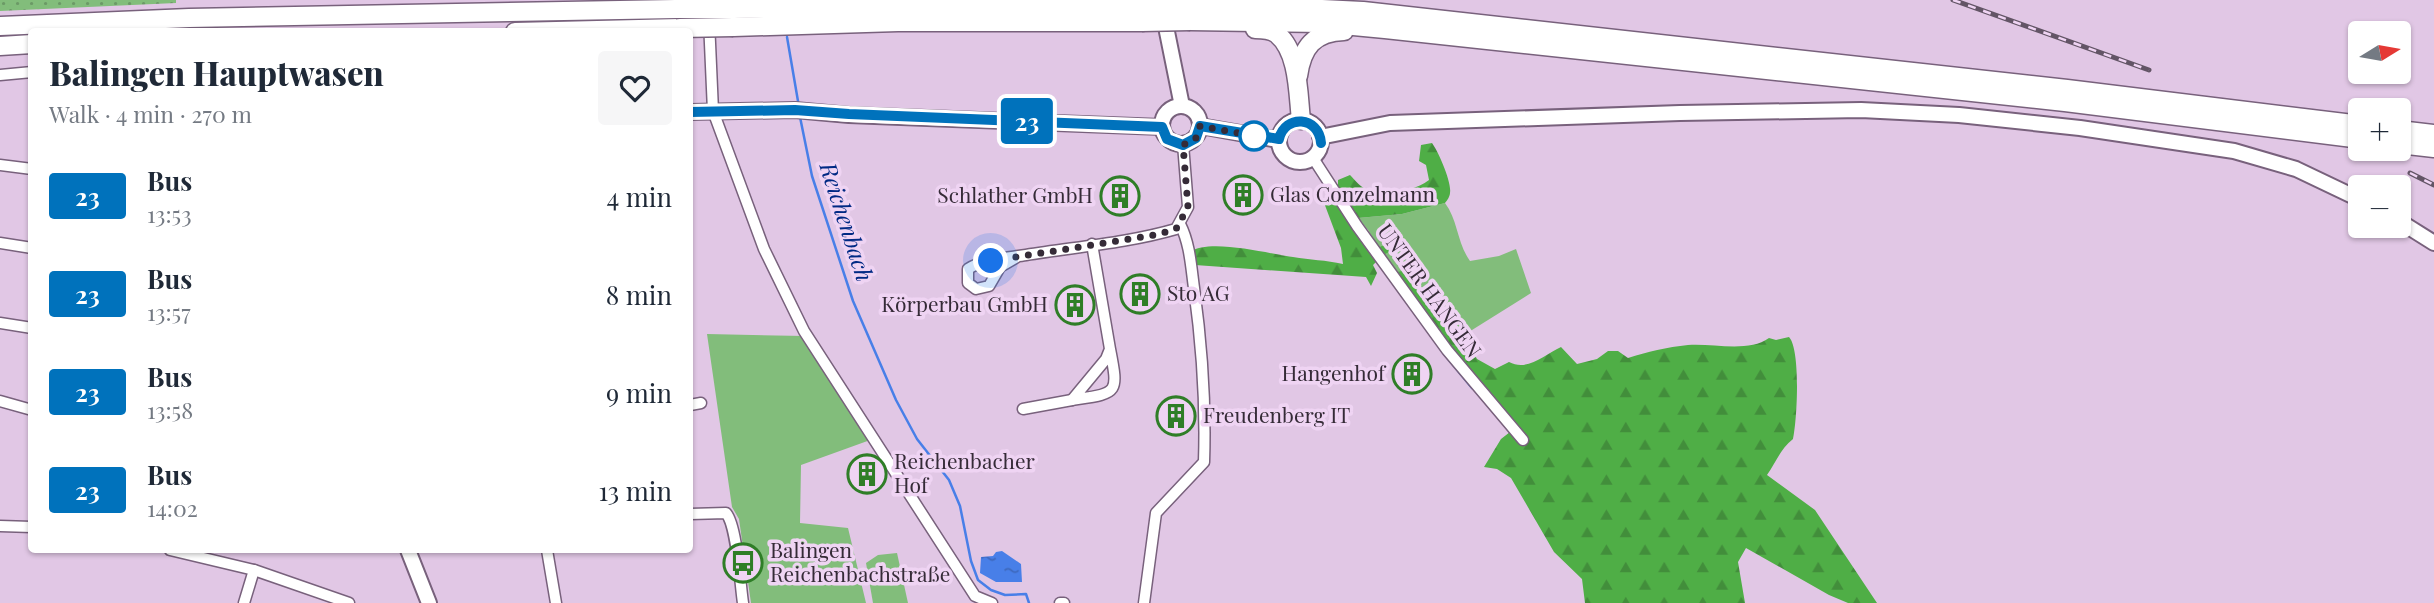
<!DOCTYPE html>
<meta charset="utf-8">
<style>
body{margin:0;font-family:"Playfair Display",serif;background:#f6f6f7;color:#1f2937;height:100vh;display:flex;flex-direction:column;font-size:26px;white-space:nowrap}
*{box-sizing:border-box;margin:0}
p{font-size:23px;color:#747a83}
.icon{flex:none;width:38px;height:38px;fill:none;stroke:currentColor;stroke-width:2;stroke-linecap:round;stroke-linejoin:round}
.map{position:relative;flex:1;overflow:hidden}
.drawer{position:absolute;left:28px;top:28px;width:665px;height:525px;display:flex;flex-direction:column;background:#fff;border-radius:7px;box-shadow:0 2px 5px #0004}
.drawer>*{flex:none}
.badge{padding:0 14px;border-radius:5px;font-size:24px;line-height:46px}
.needle{width:46px;rotate:79deg}
.controls{position:absolute;left:2348px;top:21px;display:grid;gap:14px}
.controls a{display:grid;place-items:center;width:63px;height:63px;border-radius:7px;background:#fff;box-shadow:0 2px 5px #0004;font-size:35px}
.you{position:absolute;width:35px;height:35px;margin:-18px;border:5px solid #fff;border-radius:50%;background:#1a73e8;box-shadow:0 0 0 10px #1a73e833}
.map>.badge{position:absolute;translate:-50% -50%;box-shadow:0 0 0 4px #fff}
.round{display:grid;place-items:center;flex:none;width:74px;height:74px;border-radius:7px;background:#f6f6f7}
.headline{display:flex;align-items:center;justify-content:space-between;height:119px;padding:0 21px}
h1{font-size:33px;font-weight:800;line-height:52px}
ul{padding:0;list-style:none}
li{display:flex;align-items:center;gap:21px;height:98px;padding:0 21px}
li div{flex:1}
li b{display:block;font-size:26px}
li em{font-style:normal}
li .badge{min-width:77px;font-weight:700;text-align:center}
.map>svg:first-child{display:block}
.grass{fill:#82bd7b}
.forest{fill:url(#forest-firs)}
.park{fill:url(#park-dots)}
.water{fill:url(#water-ripples)}
.lines{fill:none;stroke-linecap:round;stroke-linejoin:round}
.stream{stroke:#487fe8;stroke-width:2.5}
.street-casing{stroke:#78617c;stroke-width:13}
.secondary-casing{stroke:#78617c;stroke-width:18}
.highway-casing{stroke:#78617c;stroke-width:21}
.street{stroke:#fff;stroke-width:10}
.secondary{stroke:#fff;stroke-width:14}
.highway{stroke:#fff;stroke-width:18}
.rail-casing{stroke:#635566;stroke-width:5}
.rail{stroke:#efd4f3;stroke-width:2.5;stroke-dasharray:8;stroke-linecap:butt}
.highway-bridge-casing{stroke:#78617c;stroke-width:21;stroke-linecap:butt}
.highway-bridge{stroke:#fff;stroke-width:18}
.line-casing{stroke:#fff;stroke-width:16}
.line{stroke:#0072bc;stroke-width:10}
.walk{stroke:#352b37;stroke-width:7;stroke-dasharray:0 12.6}
.stop-dot{fill:#fff;stroke:#0072bc;stroke-width:3.5}
.labels{text-anchor:middle;stroke-width:7;stroke-linejoin:round;paint-order:stroke}
.poi-label{font-size:21px;fill:#352b37;stroke:#efd4f3;text-anchor:start}
.street-label{font-size:21px;fill:#352b37;stroke:#efd4f3}
.water-label{font-size:23px;font-style:italic;fill:#002984;stroke:#efd4f3}
</style>
<div class="map">
<svg width="2434" height="603" viewBox="0 0 2434 603">
<defs>
<pattern id="forest-firs" width="22" height="20" patternUnits="userSpaceOnUse" patternTransform="scale(1.75)"><rect width="22" height="20" fill="#4fae46"/><path d="M5 1l3.5 6h-7zM16 11l3.5 6h-7z" fill="#428e3b"/></pattern>
<pattern id="park-dots" width="8" height="8" patternUnits="userSpaceOnUse" patternTransform="scale(1.75)"><rect width="8" height="8" fill="#82bd7b"/><path d="M2 2h.1M6 6h.1" fill="none" stroke="#6b9a66" stroke-width="1.8" stroke-linecap="round"/></pattern>
<pattern id="water-ripples" width="26" height="14" patternUnits="userSpaceOnUse" patternTransform="scale(1.75)"><rect width="26" height="14" fill="#487fe8"/><path d="M2 4q2-2 4 0t4 0M15 11q2-2 4 0t4 0" fill="none" stroke="#3d68bd"/></pattern>
</defs>
<rect width="100%" height="100%" fill="#e1c7e5"/>
<g class="grass">
<path d="M1445,203C1458,220 1457,243 1470,261L1499,256L1516,249L1531,293L1464,335L1428,297L1410,270L1393,272L1381,257L1388,244L1378,247L1368,230L1358,218L1402,214Z"/>
<polygon points="707,334 804,336 873,439 801,465 800,523 848,528 866,603 751,603 739,519 732,507"/>
<polygon points="897,553 908,603 873,603 866,563 878,555"/>
</g>
<g class="forest">
<path d="M1432,143C1438,151 1452,182 1450,193C1450,196 1447,201 1445,203L1402,214L1358,218L1378,247L1389,244L1391,251L1383,255L1373,265L1377,273L1371,286L1366,277L1195,265L1190,252C1210,238 1269,254 1293,257C1310,260 1326,260 1343,264L1341,248L1323,200L1331,192L1342,194L1338,186V180L1350,175C1355,180 1361,188 1368,190C1387,195 1413,192 1429,180L1426,165L1419,161L1421,145Z"/>
<path d="M1410,270L1428,297L1464,335L1477,359L1495,369L1509,362C1528,372 1545,354 1561,347L1577,364L1597,359L1608,351H1618L1628,358C1647,352 1667,347 1688,345C1713,343 1748,353 1769,338L1776,340L1789,337C1801,350 1797,421 1793,439C1781,448 1776,462 1767,475L1815,510L1877,603H1848L1829,595L1746,548L1738,562L1745,603H1585L1582,579L1554,552L1511,478L1497,469L1484,467L1501,439L1510,432L1481,398L1393,272Z"/>
</g>
<polygon class="park" points="0,0 176,0 176,3 0,11"/>
<polygon class="water" points="1002,551 1021,564 1022,582 996,582 980,573 981,557 993,556 996,552"/>
<g class="lines">
<g class="stream">
<polyline points="787,37 799,107"/>
<polyline points="800,117 812,176 853,301 896,400 917,439 949,480 960,506 971,561 978,580 991,590 1005,595 1026,594 1029,603"/>
<polyline points="1445,355 1472,388"/>
</g>
<g class="street-casing">
<g id="street">
<polyline points="704,0 709,21 713,111 764,249 804,331 975,596 992,603"/>
<polyline points="0,75 32,72"/>
<polyline points="1313,158 1357,226 1447,350 1523,440"/>
<polyline points="0,165 32,169"/>
<polyline points="0,243 32,248"/>
<path d="M1092,244L1110,349L1106,359L1072,400C1118,393 1119,395 1110,349"/>
<path d="M1017,257L1000,267L989,286L976,289L968,283V269C983,259 1007,258 1026,255C1075,247 1128,243 1176,229L1188,207L1183,144"/>
<polyline points="0,323 32,328"/>
<polyline points="0,401 32,410"/>
<polyline points="690,405 701,403"/>
<polyline points="1023,409 1072,400"/>
<path d="M690,514L726,513C737,526 740,583 743,603"/>
<polyline points="0,526 32,527"/>
<polyline points="170,550 254,570 349,603"/>
<polyline points="547,550 556,603"/>
<polyline points="244,603 254,570"/>
<polyline points="1060,603 1064,603"/>
<path d="M1144,603L1156,513L1204,462C1206,403 1202,346 1194,288C1191,266 1190,244 1180,224"/>
</g>
</g>
<g class="secondary-casing">
<g id="secondary">
<polyline points="1163,12 1182,106"/>
<circle cx="1181" cy="125" r="19"/>
<polyline points="690,112 795,110 849,115 1162,127"/>
<circle cx="1300" cy="141" r="21"/>
<polyline points="1200,126 1279,140"/>
<polyline points="1320,137 1390,123 1680,113 1861,110 1959,115 2080,128 2234,151 2296,169 2361,200"/>
<polyline points="2399,221 2434,243"/>
<polyline points="408,550 429,603"/>
</g>
</g>
<g class="highway-casing">
<g id="highway">
<polyline points="1189,6 1281,7 1363,11 2067,89 2361,125"/>
<polyline points="733,9 1031,5 1140,6"/>
<polyline points="1190,21 1322,23 1385,29 2065,102 2361,139"/>
<polyline points="0,26 189,18 676,9"/>
<polyline points="733,27 898,22 1142,22"/>
<path d="M1255,29C1263,29 1271,29 1277,34C1299,52 1298,94 1301,120"/>
<polyline points="515,32 680,28"/>
<polyline points="0,46 32,44"/>
<path d="M1298,76C1302,47 1314,32 1344,31"/>
<polyline points="2399,130 2434,134"/>
<polyline points="2399,144 2434,148"/>
</g>
</g>
<use href="#street" class="street"/>
<use href="#secondary" class="secondary"/>
<use href="#highway" class="highway"/>
<g class="rail-casing">
<g id="rail">
<polyline points="1953,0 2149,70"/>
<polyline points="2410,173 2434,185"/>
</g>
</g>
<use href="#rail" class="rail"/>
<g class="highway-bridge-casing">
<g id="highway-bridge">
<polyline points="1140,6 1189,6"/>
<polyline points="676,9 733,9"/>
<polyline points="1142,22 1190,21"/>
<polyline points="680,28 733,27"/>
</g>
</g>
<use href="#highway-bridge" class="highway-bridge"/>
</g>
<g class="lines">
<g class="line-casing">
<path id="line" d="M690,112L795,110L849,114L1162,127L1167,139L1183,145L1196,138L1200,126L1279,139C1285,114 1319,116 1321,143"/>
</g>
<use href="#line" class="line"/>
<polyline class="walk" points="991,261 1155,235 1176,229 1188,207 1183,145 1196,138 1200,126 1254,136"/>
</g>
<defs>
<g id="building-ring" transform="scale(2.0125)"><circle r="9.5" fill="#efd4f3" stroke="#2f7e27" stroke-width="1.5"/><path d="M-4-6H4V6H1V3H-1V6H-4ZM-2.5-4.3h1.7v1.8h-1.7ZM.8-4.3h1.7v1.8H.8ZM-2.5-1h1.7V.8h-1.7ZM.8-1h1.7V.8H.8Z" fill="#2f7e27"/></g>
<g id="bus-ring" transform="scale(2.0125)"><circle r="9.5" fill="#efd4f3" stroke="#2f7e27" stroke-width="1.5"/><path d="M-5-6H5V4H4V6H2V4H-2V6H-4V4H-5ZM-3.5-4V0h7V-4ZM-3.5 1.2v1.5H-2V1.2ZM2 1.2v1.5H3.5V1.2Z" fill="#2f7e27"/></g>
</defs>
<g fill-rule="evenodd">
<use href="#building-ring" x="1243" y="195"/>
<use href="#building-ring" x="1120" y="196"/>
<use href="#building-ring" x="1140" y="294"/>
<use href="#building-ring" x="1075" y="305"/>
<use href="#building-ring" x="1412" y="374"/>
<use href="#building-ring" x="1176" y="416"/>
<use href="#building-ring" x="867" y="474"/>
<use href="#bus-ring" x="743" y="563"/>
</g>
<circle class="stop-dot" cx="1254" cy="136" r="14"/>
<g class="labels">
<g class="poi-label">
<text x="1270" y="202">Glas Conzelmann</text>
<text x="1093" y="203" text-anchor="end">Schlather GmbH</text>
<text x="1167" y="301">Sto AG</text>
<text x="1048" y="312" text-anchor="end">Körperbau GmbH</text>
<text x="1385" y="381" text-anchor="end">Hangenhof</text>
<text x="1203" y="423">Freudenberg IT</text>
<text x="894" y="469">Reichenbacher<tspan x="894" dy="24">Hof</tspan></text>
<text x="770" y="558">Balingen<tspan x="770" dy="24">Reichenbachstraße</tspan></text>
</g>
<g class="street-label">
<text transform="translate(1429 291) rotate(54)" y="7">UNTER HANGEN</text>
</g>
<g class="water-label">
<text transform="translate(846 222) rotate(72)" y="8">Reichenbach</text>
</g>
</g>
</svg>
<div class="controls">
<a><svg class="needle" viewBox="-14 -14 28 28"><path d="M0-13l5 13h-10z" fill="#e53935"/><path d="M0 13l5-13h-10z" fill="#747a83"/></svg></a>
<a>+</a>
<a>−</a>
</div>
<div class="you" style="left:991px;top:261px"></div>
<b class="badge" style="left:1027px;top:121px;background:#0072bc;color:#fff">23</b>
<section class="drawer">
<div class="headline"><div><h1>Balingen Hauptwasen</h1><p>Walk · 4 min · 270 m</p></div><a class="round"><svg class="icon" aria-label="heart" viewBox="0 0 24 24"><path d="M12 20l-8-8c-3-5 5-10 8-4 3-6 11-1 8 4z"/></svg></a></div>
<ul>
<li><span class="badge" style="background:#0072bc;color:#fff">23</span><div><b>Bus</b><p>13:53</p></div><em>4 min</em></li>
<li><span class="badge" style="background:#0072bc;color:#fff">23</span><div><b>Bus</b><p>13:57</p></div><em>8 min</em></li>
<li><span class="badge" style="background:#0072bc;color:#fff">23</span><div><b>Bus</b><p>13:58</p></div><em>9 min</em></li>
<li><span class="badge" style="background:#0072bc;color:#fff">23</span><div><b>Bus</b><p>14:02</p></div><em>13 min</em></li>
</ul>
</section>
</div>
